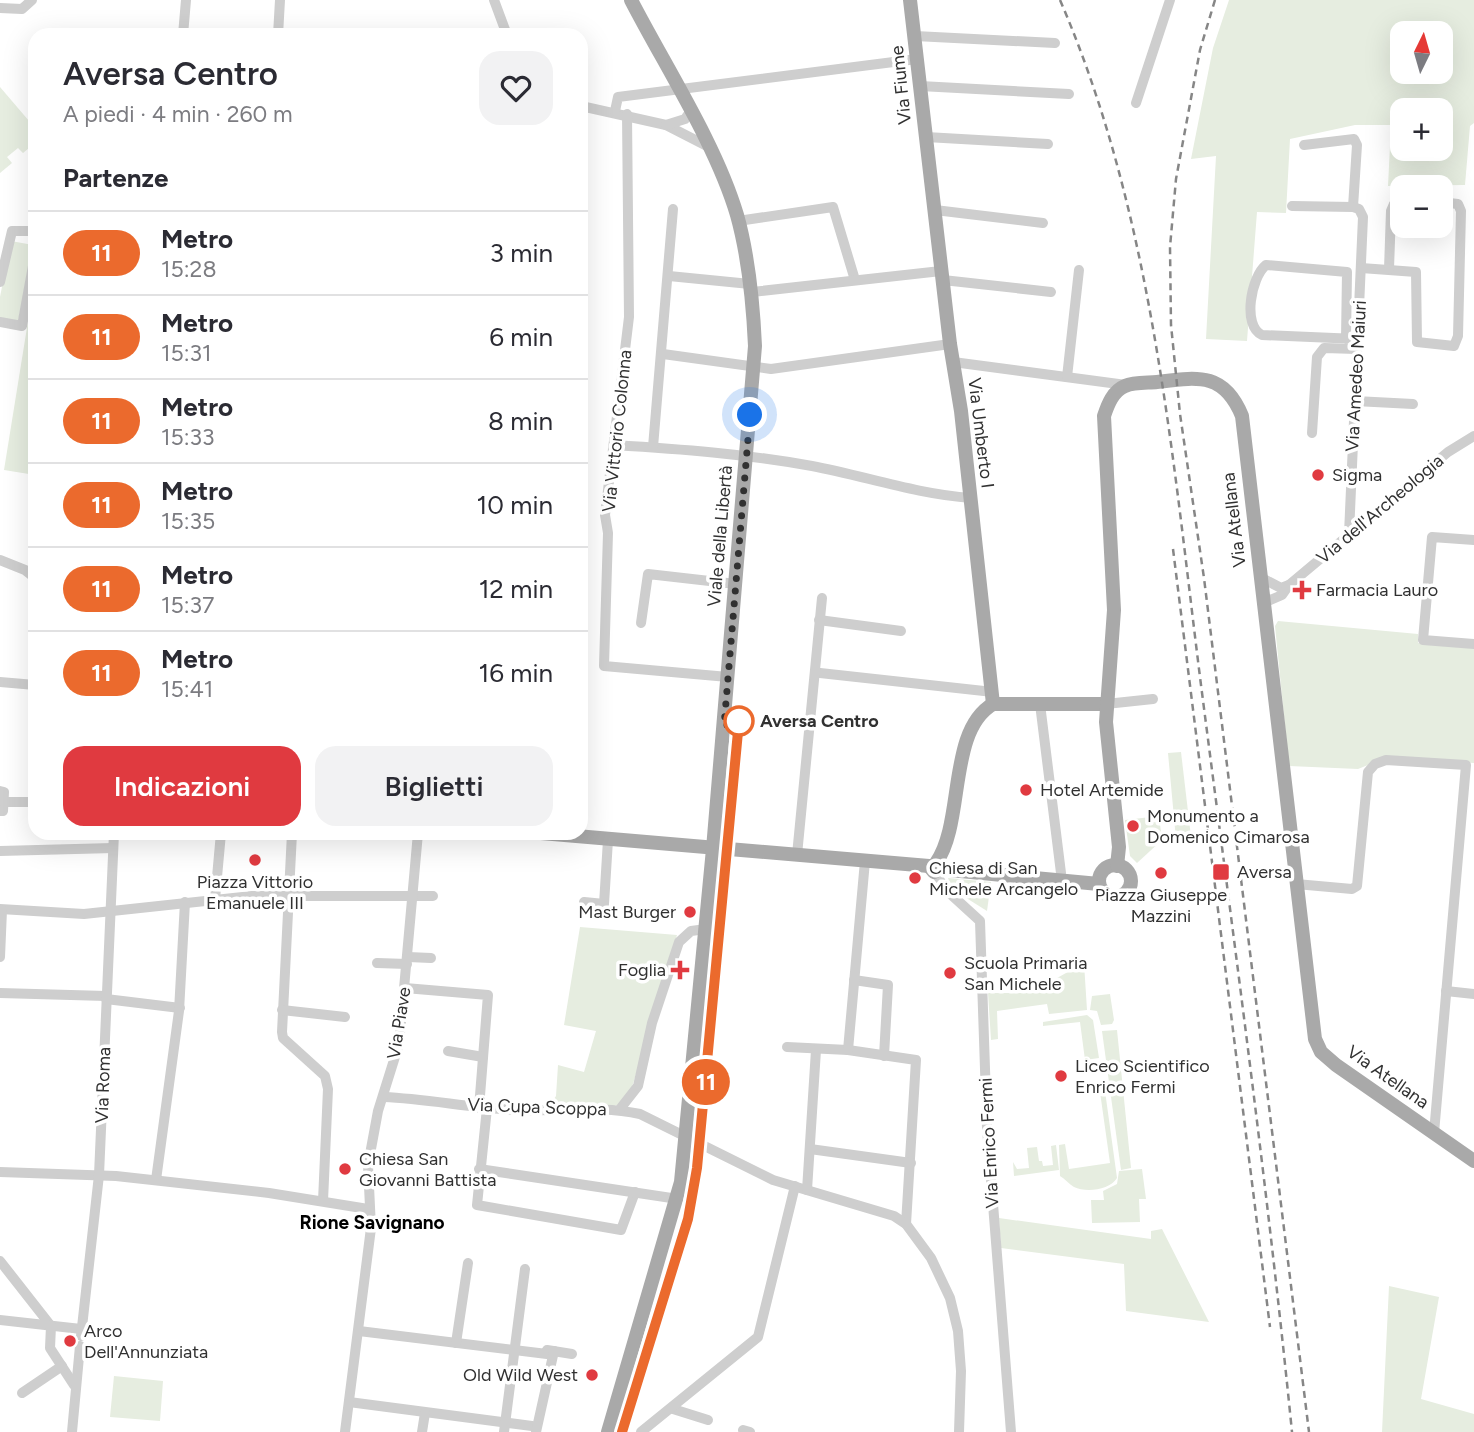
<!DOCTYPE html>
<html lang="it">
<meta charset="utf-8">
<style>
body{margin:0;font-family:Figtree,sans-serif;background:#f2f2f3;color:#2b2b33;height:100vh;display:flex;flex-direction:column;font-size:26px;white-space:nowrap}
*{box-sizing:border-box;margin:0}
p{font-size:23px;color:#7c7c81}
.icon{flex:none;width:38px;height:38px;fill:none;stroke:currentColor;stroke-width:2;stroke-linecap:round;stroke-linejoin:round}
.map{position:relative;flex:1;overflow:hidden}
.side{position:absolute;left:28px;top:28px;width:560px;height:812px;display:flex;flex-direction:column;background:#fff;border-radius:21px;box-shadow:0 7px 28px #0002}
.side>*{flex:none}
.badge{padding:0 14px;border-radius:23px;font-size:24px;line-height:46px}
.needle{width:46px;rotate:5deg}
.tools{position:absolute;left:1390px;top:21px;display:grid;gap:14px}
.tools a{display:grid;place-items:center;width:63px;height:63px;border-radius:14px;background:#fff;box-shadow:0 7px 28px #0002;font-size:35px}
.you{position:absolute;width:35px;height:35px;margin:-18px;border:5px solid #fff;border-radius:50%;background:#1a73e8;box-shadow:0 0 0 10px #1a73e833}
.map>.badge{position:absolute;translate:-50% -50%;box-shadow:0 0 0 4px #fff}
h2{padding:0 35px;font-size:26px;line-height:63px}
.round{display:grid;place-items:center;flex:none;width:74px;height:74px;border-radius:21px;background:#f2f2f3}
.overview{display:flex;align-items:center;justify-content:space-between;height:119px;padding:0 35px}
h1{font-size:33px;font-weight:600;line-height:52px}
.button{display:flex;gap:14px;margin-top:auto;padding:14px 35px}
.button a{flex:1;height:80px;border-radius:21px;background:#e03a40;color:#fff;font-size:28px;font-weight:600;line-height:80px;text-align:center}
.button a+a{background:#f2f2f3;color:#2b2b33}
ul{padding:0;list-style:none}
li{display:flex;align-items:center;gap:21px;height:84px;padding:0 35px;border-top:2px solid #e1e1e2}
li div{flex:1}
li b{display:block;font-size:26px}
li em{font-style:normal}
li .badge{min-width:77px;font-weight:700;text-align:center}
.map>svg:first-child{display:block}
.green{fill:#e6ede0;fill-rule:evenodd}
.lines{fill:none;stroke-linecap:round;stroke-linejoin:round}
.minor{stroke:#cecece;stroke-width:10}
.major{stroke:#a9a9a9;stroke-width:14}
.rail{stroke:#868686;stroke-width:2.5;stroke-dasharray:7 5;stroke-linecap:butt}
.line-casing{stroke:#fff;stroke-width:16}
.line{stroke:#eb6a2d;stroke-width:10}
.walk{stroke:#313131;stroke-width:7;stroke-dasharray:0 12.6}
.poi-dot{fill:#e03a40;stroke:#fff;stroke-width:2.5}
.stop-dot{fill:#fff;stroke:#eb6a2d;stroke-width:3.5}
.labels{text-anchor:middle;stroke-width:7;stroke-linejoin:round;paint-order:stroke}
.street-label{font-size:18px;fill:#313131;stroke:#fff}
.poi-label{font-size:18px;fill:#313131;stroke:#fff;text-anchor:start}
.stop-label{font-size:18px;font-weight:bold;fill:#313131;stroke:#fff;text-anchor:start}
.neighbourhood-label{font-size:19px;font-weight:bold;fill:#000;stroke:#fff}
</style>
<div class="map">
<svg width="1474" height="1432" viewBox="0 0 1474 1432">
<rect width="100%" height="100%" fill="#fff"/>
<g class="green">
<path d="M1229,0H1474V123L1470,126L1465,185L1388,186L1391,125H1355L1290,139L1286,213L1257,212L1247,341L1206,339L1216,156L1191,159L1213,48ZM1402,33H1440V72H1402ZM1402,110H1440V149H1402Z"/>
<polygon points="0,87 35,128 35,143 23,153 18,148 7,157 12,163 0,173"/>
<polygon points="11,241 33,245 18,322 0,319 0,297"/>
<polygon points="35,278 35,475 4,470"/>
<polygon points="1278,621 1418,634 1418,643 1474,647 1474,763 1388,757 1358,769 1289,766 1275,626"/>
<polygon points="1181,752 1191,837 1176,839 1168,753"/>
<polygon points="1159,816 1162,840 1137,863 1130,856 1125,820"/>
<polygon points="948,878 991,882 987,911 952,889"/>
<polygon points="580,927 677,935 633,1084 625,1102 603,1110 546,1111 556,1096 558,1065 584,1072 596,1031 564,1025"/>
<polygon points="1084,963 1087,1010 1049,1014 1047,1004 997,1011 998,1039 991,1040 988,993 1030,993"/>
<polygon points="1110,994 1114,1020 1112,1024 1101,1025 1097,1011 1090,1010 1092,996"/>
<polygon points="1087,1015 1093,1020 1099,1058 1085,1060 1080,1022 1043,1026 1043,1022"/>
<polygon points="1117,1030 1131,1168 1121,1170 1102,1031"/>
<path d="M1105,1091L1117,1178C1110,1190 1086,1193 1074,1187C1069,1184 1065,1179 1060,1176L1059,1145L1065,1144L1069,1169L1110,1163L1100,1092Z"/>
<polygon points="1056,1145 1059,1170 1014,1176 1013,1162 1017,1169 1029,1168 1027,1148 1037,1147 1039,1161 1042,1161 1043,1166 1053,1165 1051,1146"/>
<polygon points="1142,1169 1146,1199 1139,1199 1140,1222 1092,1223 1091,1200 1104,1200 1103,1191 1117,1184 1119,1171"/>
<polygon points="999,1218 1151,1239 1151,1231 1162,1229 1209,1322 1126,1311 1124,1264 1001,1248"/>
<polygon points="1389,1286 1439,1297 1421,1399 1474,1414 1474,1432 1382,1432"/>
<polygon points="114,1376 163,1381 160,1421 110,1417"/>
</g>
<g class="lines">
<g class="minor">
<polyline points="494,0 507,35"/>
<polyline points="0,8 22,9 32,0"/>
<polyline points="183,35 186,0"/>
<polyline points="278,35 280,0"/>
<polyline points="915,36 1055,43"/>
<polyline points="920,86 1069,94"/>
<polyline points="1136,103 1170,0"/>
<polyline points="581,106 666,125 707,146"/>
<polyline points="615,111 618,97 917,59"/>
<polyline points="627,114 629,317 605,515 608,533 604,666 728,677"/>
<polyline points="666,125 685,119 690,112"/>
<polyline points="926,137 1048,144"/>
<polyline points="1304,145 1354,139 1357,145 1353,207"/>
<polyline points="1292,206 1353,207 1359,209 1363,217 1349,534"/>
<polyline points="935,210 1043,223"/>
<polyline points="738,221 833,207 855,280"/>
<polyline points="1361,268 1416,272 1417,342 1454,346 1458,336 1461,211 1458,204 1440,202"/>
<polyline points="1389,269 1391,211 1394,204 1402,202"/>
<polyline points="669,276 750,284"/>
<polyline points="943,280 1051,292"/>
<polyline points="0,282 12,231 35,231"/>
<polyline points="752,292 941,271"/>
<polyline points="0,322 22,326 35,255"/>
<path d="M1346,339L1347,272L1266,265C1251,277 1242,326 1262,335L1357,339"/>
<polyline points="663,354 771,369 950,344"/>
<polyline points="953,362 1126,385"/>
<polyline points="1067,377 1079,270"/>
<polyline points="1355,401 1413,404"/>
<polyline points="1312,433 1317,357 1324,348 1357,349"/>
<path d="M614,445C680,449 746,454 812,466C865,476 916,494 971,498"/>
<polyline points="653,447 673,209"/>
<polyline points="1474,540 1432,537 1423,640 1474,644"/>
<polyline points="0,560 25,570 35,578"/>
<polyline points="1260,577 1281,588 1289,585"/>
<polyline points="35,595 35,597"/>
<polyline points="1263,603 1282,595 1289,585 1448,452 1474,436"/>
<polyline points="819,620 901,631"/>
<polyline points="641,623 648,574 736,584"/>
<polyline points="820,673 993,692"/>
<polyline points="0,682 35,685"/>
<polyline points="1040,704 1061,873"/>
<polyline points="1106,704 1153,699"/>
<polyline points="0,791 4,792 3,811 0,811"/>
<polyline points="4,802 35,802"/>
<polyline points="292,833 282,1032 283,1038 325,1076 328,1089 323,1201"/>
<polyline points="0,851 113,848"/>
<polyline points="797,855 822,598"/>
<polyline points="935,872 945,889 980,921 987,1128 1011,1432"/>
<polyline points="1296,884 1352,889 1357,886 1368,772 1375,764 1386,760 1466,765 1434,1133"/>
<polyline points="215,899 221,833"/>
<polyline points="584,902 604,904 608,840"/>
<polyline points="0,909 84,914 252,896 433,896"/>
<polyline points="0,957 2,910"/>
<polyline points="408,957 431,958"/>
<polyline points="377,963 407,964"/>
<polyline points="854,980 888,985 884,1056"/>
<polyline points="405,988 488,995 479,1108"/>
<polyline points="1446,991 1474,994"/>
<polyline points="0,993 106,996"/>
<polyline points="106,999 180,1008"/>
<polyline points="282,1010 345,1017"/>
<polyline points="787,1047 848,1050 916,1060 906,1224"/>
<polyline points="848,1050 865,861"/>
<polyline points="448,1051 483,1057"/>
<path d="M384,1097C428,1099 472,1108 517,1110C558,1112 600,1105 640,1114L773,1180L894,1216L906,1224L931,1258L950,1298L958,1331L961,1371L959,1432"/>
<polyline points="487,1108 477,1205 621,1230 635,1192"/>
<polyline points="620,1109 638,1086 652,1023 679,942 691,931 706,929"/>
<polyline points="810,1149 911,1163"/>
<polyline points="479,1169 678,1199"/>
<polyline points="0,1172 116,1176 269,1193 368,1209"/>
<polyline points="156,1180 179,1011 185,902"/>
<polyline points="807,1190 816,1050"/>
<polyline points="0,1261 51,1326"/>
<polyline points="0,1320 81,1329"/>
<polyline points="51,1326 50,1348 74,1385"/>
<polyline points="359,1331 547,1354 547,1350 572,1354"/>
<polyline points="81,1336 99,1175 114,833"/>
<polyline points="456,1343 468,1263"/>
<polyline points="22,1393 62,1366"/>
<polyline points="349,1402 532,1426"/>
<polyline points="673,1409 708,1420"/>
<polyline points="743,1430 750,1432"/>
<polyline points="72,1432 80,1346"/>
<polyline points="345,1432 371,1228 368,1165 378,1111 399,1044 418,833"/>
<polyline points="422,1432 425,1413"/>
<polyline points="504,1432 525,1269"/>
<polyline points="536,1432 554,1351"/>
<polyline points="641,1432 758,1337 795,1186"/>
</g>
<g class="major">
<polyline points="910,0 950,344 961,411 993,704"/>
<polyline points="541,833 929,866"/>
<path d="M936,863C965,822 947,731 993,704H1106"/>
<circle cx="1115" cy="881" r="16"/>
<polyline points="929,866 934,872 939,869 1099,884"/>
<path d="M1117,866L1119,847L1106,722L1114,610L1104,416C1108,404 1113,391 1125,386C1134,382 1148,383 1157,382C1198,377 1224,372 1242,416L1315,1039L1321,1052L1336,1065L1474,1161"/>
<path d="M608,1432L681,1182L713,849L755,346C753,302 749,258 737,215C716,144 665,66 631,0"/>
</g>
<g class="rail">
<path d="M1060,0C1153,215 1172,455 1201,685C1233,934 1267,1182 1292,1432"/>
<polyline points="1215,0 1200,50 1176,179 1170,247 1171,325 1180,414 1204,578 1309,1432"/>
<polyline points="1173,549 1270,1327"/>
</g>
</g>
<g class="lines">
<g class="line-casing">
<polyline id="line" points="622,1432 688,1219 697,1168 739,721"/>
</g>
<use href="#line" class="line"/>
<polyline class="walk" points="739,721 724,726 750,415"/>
</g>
<g class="poi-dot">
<circle cx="1318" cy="475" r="7"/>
<path d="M1298.5 579.5h7v7h7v7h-7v7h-7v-7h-7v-7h7z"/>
<circle cx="1026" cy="790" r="7"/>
<circle cx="1133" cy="826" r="7"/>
<circle cx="255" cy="860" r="7"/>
<rect x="1212" y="863" width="18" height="18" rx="3.5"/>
<circle cx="1161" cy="873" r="7"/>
<circle cx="915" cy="878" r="7"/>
<circle cx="690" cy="912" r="7"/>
<path d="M676.5 959.5h7v7h7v7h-7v7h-7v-7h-7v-7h7z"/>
<circle cx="950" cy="973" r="7"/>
<circle cx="1061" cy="1076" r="7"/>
<circle cx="345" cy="1169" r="7"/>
<circle cx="70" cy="1341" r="7"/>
<circle cx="592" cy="1375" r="7"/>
</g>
<circle class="stop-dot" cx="739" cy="721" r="14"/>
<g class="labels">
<g class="street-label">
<text transform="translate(901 85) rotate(-96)" y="6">Via Fiume</text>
<text transform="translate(1356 376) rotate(-87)" y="6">Via Amedeo Maiuri</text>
<text transform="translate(617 431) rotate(-84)" y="6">Via Vittorio Colonna</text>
<text transform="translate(981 433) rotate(83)" y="6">Via Umberto I</text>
<text transform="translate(1380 509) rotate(-40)" y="6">Via dell'Archeologia</text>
<text transform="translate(1234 520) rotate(-97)" y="6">Via Atellana</text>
<text transform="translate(720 536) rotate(-85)" y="6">Viale della Libertà</text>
<text transform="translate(399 1023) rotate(-81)" y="6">Via Piave</text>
<text transform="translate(1388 1077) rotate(35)" y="6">Via Atellana</text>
<text transform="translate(103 1085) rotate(-88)" y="6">Via Roma</text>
<text transform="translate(537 1107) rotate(2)" y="6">Via Cupa Scoppa</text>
<text transform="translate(989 1143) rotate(-93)" y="6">Via Enrico Fermi</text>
</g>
<g class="poi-label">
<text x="1332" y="481">Sigma</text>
<text x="1316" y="596">Farmacia Lauro</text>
<text x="1040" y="796">Hotel Artemide</text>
<text x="1147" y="822">Monumento a<tspan x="1147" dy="21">Domenico Cimarosa</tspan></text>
<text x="929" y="874">Chiesa di San<tspan x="929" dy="21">Michele Arcangelo</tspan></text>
<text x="1237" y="878">Aversa</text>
<text x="255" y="888" text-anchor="middle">Piazza Vittorio<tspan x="255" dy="21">Emanuele III</tspan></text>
<text x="1161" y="901" text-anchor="middle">Piazza Giuseppe<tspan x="1161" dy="21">Mazzini</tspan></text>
<text x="676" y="918" text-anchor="end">Mast Burger</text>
<text x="964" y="969">Scuola Primaria<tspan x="964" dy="21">San Michele</tspan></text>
<text x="666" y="976" text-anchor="end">Foglia</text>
<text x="1075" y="1072">Liceo Scientifico<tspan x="1075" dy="21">Enrico Fermi</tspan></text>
<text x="359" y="1165">Chiesa San<tspan x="359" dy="21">Giovanni Battista</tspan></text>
<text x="84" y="1337">Arco<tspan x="84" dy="21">Dell'Annunziata</tspan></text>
<text x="578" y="1381" text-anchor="end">Old Wild West</text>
</g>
<g class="stop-label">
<text x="760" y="727">Aversa Centro</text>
</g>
<g class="neighbourhood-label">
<text x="372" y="1229">Rione Savignano</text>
</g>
</g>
</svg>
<div class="tools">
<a><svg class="needle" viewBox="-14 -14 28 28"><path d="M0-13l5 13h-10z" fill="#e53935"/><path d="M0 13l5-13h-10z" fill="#7c7c81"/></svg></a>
<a>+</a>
<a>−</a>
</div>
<div class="you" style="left:750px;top:415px"></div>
<b class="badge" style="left:706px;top:1082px;background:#eb6a2d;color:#fff">11</b>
<section class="side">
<div class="overview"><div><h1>Aversa Centro</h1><p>A piedi · 4 min · 260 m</p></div><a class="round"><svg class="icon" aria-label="heart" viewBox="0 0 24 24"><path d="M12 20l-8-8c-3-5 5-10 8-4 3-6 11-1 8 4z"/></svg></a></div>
<h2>Partenze</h2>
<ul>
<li><span class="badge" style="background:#eb6a2d;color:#fff">11</span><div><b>Metro</b><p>15:28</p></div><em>3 min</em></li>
<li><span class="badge" style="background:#eb6a2d;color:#fff">11</span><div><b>Metro</b><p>15:31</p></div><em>6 min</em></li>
<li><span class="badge" style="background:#eb6a2d;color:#fff">11</span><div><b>Metro</b><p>15:33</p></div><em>8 min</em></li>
<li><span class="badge" style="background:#eb6a2d;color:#fff">11</span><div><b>Metro</b><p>15:35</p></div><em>10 min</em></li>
<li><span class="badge" style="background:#eb6a2d;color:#fff">11</span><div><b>Metro</b><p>15:37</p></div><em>12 min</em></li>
<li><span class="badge" style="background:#eb6a2d;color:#fff">11</span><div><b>Metro</b><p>15:41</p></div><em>16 min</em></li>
</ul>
<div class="button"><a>Indicazioni</a><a>Biglietti</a></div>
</section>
</div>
